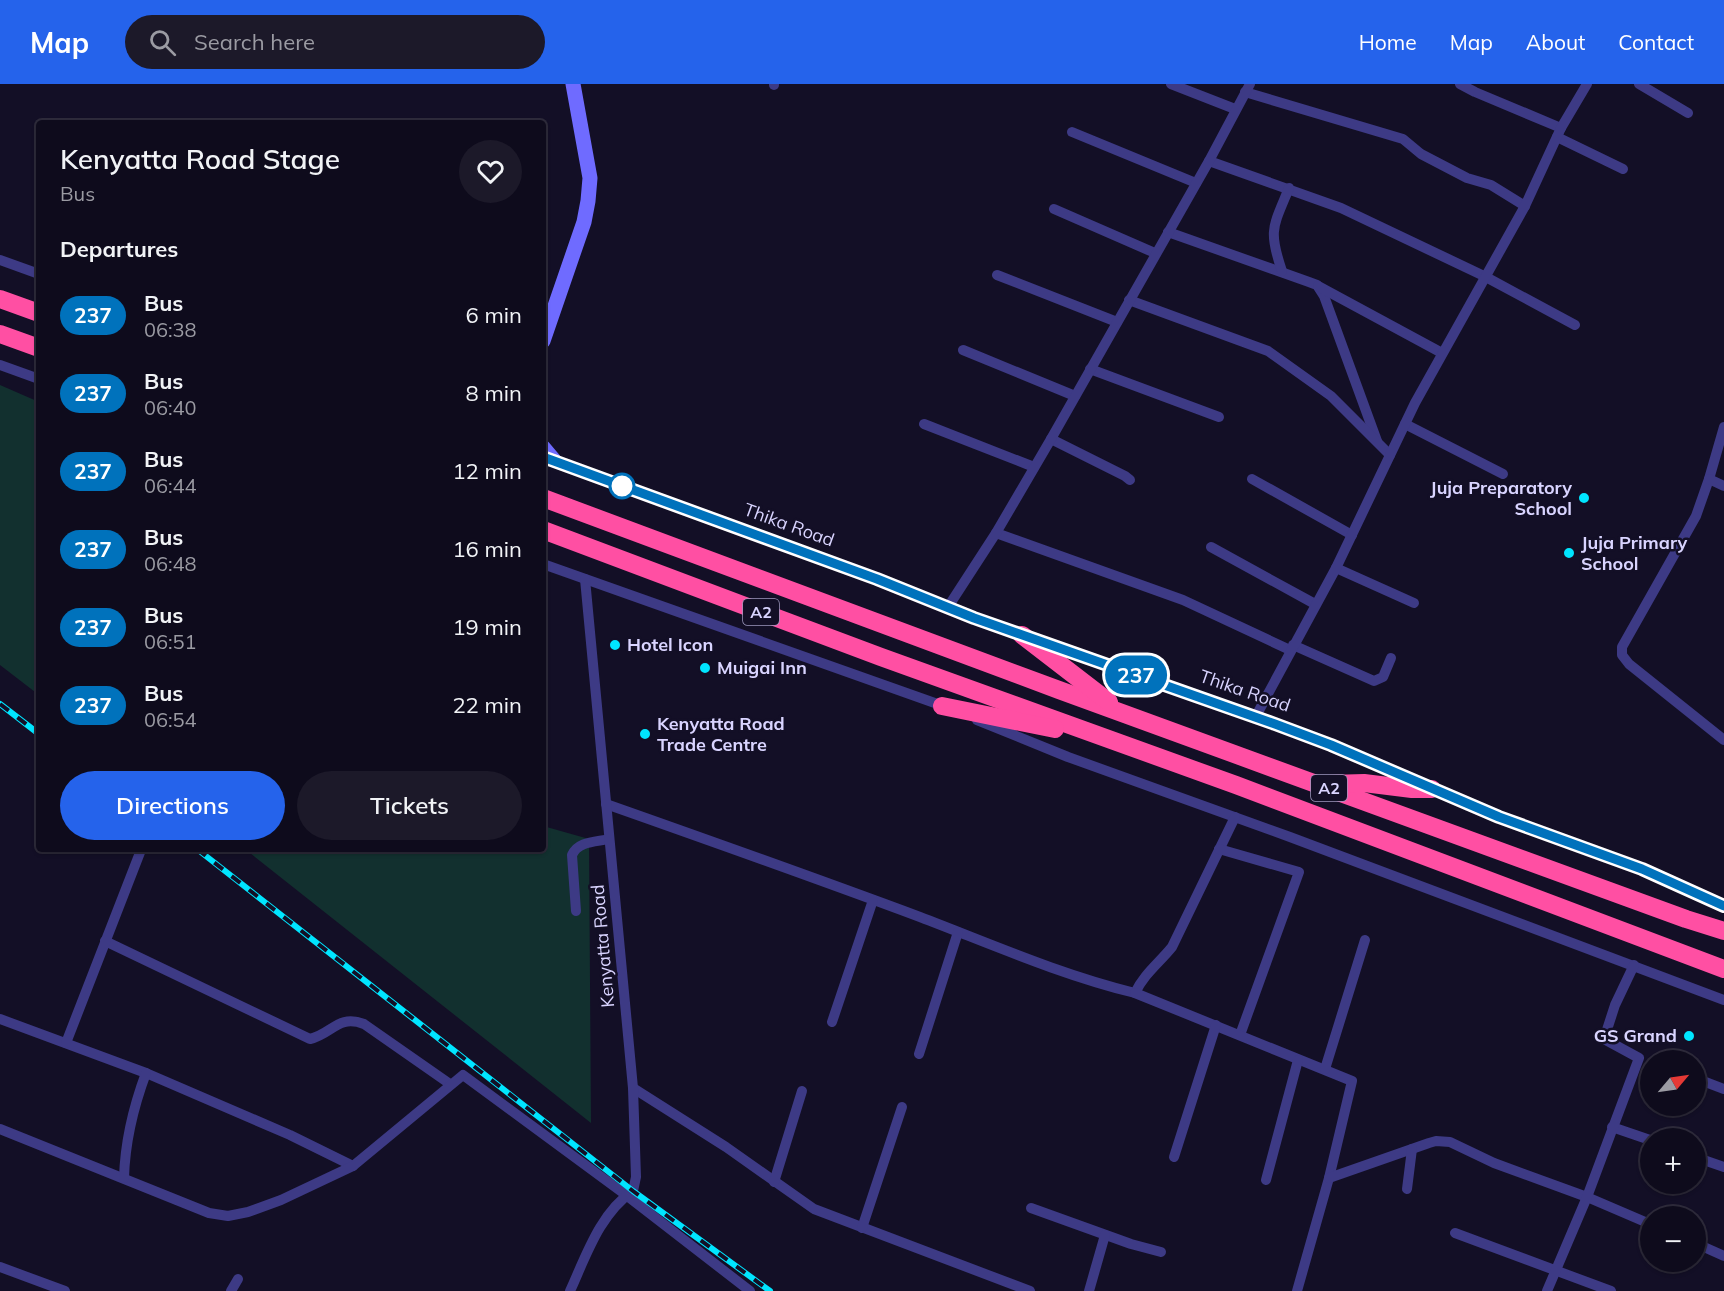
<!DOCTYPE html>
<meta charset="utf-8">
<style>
body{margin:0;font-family:Mulish,sans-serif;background:#1c1929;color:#f1f3f6;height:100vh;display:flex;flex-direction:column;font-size:22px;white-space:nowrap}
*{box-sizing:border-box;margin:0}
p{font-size:20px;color:#9b9ba3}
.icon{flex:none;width:33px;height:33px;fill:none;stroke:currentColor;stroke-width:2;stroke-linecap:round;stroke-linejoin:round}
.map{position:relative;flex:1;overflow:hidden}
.panel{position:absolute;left:36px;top:36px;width:510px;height:732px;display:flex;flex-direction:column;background:#0e0b1c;border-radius:6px;box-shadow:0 2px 4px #0004,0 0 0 2px #2e2b3b}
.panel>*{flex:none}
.badge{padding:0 12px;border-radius:20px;font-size:21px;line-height:39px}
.needle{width:39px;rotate:61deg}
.tools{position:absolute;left:1640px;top:966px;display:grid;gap:12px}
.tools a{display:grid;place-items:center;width:66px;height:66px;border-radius:50%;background:#0e0b1c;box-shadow:0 2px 4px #0004,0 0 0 2px #2e2b3b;font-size:30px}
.map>.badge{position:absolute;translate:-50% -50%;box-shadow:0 0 0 3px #fff}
h2{padding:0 24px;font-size:22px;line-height:54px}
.round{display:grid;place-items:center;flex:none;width:63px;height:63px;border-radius:32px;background:#1c1929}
.overview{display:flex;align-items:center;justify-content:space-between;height:102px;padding:0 24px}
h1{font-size:28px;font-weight:600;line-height:45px}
.button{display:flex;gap:12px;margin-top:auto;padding:12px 24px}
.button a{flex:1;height:69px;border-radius:36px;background:#2563eb;color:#fff;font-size:24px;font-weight:600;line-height:69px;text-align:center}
.button a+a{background:#1c1929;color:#f1f3f6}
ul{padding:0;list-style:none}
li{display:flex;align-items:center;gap:18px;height:78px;padding:0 24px}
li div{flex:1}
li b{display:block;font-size:22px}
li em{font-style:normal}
li .badge{min-width:66px;font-weight:700;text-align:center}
header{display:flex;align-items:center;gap:36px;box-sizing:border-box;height:84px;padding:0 30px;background:#2563eb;color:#fff}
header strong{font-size:28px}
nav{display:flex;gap:33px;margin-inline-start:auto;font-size:21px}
.search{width:420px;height:54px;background:#1c1929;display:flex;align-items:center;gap:15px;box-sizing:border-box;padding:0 21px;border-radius:33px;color:#9b9ba3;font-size:22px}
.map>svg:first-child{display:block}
.green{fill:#12302f}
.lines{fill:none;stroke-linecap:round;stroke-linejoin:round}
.street{stroke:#3d3a85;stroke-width:10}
.secondary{stroke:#6f6bff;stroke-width:15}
.highway{stroke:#ff4fa3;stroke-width:18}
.rail-casing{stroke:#00e5ff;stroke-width:6}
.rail{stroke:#130f26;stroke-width:4;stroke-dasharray:11;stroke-linecap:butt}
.line-casing{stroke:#fff;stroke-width:14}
.line{stroke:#0072bc;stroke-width:9}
.stop-dot{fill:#fff;stroke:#0072bc;stroke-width:3}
.poi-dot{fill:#00e5ff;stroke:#130f26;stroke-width:2}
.labels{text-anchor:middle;stroke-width:5;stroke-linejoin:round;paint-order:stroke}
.shield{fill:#130f26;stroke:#9e99be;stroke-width:1.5}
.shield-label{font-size:16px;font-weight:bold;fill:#d9d4ff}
.poi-label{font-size:18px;font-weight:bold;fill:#d9d4ff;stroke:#130f26;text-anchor:start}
.street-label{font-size:18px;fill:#d9d4ff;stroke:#130f26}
</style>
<header>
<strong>Map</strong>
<div class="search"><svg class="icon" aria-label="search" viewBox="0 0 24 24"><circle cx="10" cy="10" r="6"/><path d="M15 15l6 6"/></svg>Search here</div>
<nav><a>Home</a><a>Map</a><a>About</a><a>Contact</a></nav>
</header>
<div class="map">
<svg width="1724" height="1207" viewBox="0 0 1724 1207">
<rect width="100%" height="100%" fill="#130f26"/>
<g class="green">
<polygon points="0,301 39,318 39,611 0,581"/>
<polygon points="543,742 589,755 591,1039 245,765 543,765"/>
</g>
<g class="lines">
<g class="street">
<polyline points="1171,0 1235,25"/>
<polyline points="1460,0 1475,8 1561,44"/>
<polyline points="1639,0 1688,29"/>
<polyline points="774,1 774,0"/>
<polyline points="1245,8 1403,55 1421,70 1467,94 1491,101 1525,122"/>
<polyline points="1072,48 1196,99"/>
<polyline points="1557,53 1623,85"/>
<polyline points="1209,77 1341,124 1484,192 1575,241"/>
<polyline points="1054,125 1155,169"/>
<polyline points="1168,148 1309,198 1317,201 1324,212 1377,357"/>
<polyline points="0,176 39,190"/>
<path d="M1282,187C1268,146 1273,143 1289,104"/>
<polyline points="997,191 1117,238"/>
<polyline points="1318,202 1442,269"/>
<polyline points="1129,216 1268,267 1331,312 1390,371"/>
<polyline points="963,266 1075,312"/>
<polyline points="0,281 39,295"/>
<polyline points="1090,285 1219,333"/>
<polyline points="924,340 1034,383"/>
<polyline points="1405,340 1503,390"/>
<polyline points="1724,343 1709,395 1696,432 1622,563 1622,571 1629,580 1724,656"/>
<polyline points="1051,355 1125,392 1130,396"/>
<polyline points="549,375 877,495 974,534 1256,632 1331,661 1499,733 1642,785 1724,822"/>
<polyline points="1252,395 1352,451"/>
<polyline points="1709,395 1724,402"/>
<polyline points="996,449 1183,516 1290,566"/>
<polyline points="1211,463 1315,520"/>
<polyline points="543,480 946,623"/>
<polyline points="1336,484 1414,519"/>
<polyline points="948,523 996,449 1051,355 1209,77 1250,0"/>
<polyline points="1293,561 1374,597 1383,593 1391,574"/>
<polyline points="1256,632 1336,484 1415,319 1525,122 1561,44 1587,0"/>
<polyline points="977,636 1068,673 1290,753 1724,916"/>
<path d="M606,720C711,757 815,794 920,833C991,860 1061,891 1135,909C1144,890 1159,879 1172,863L1235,733"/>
<polyline points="1219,765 1299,788 1240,951"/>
<path d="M576,827L572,771C578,757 596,758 609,755"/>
<path d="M105,857L310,955C332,950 338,930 364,940L450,1000"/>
<polyline points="1135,909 1352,997 1329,1094 1297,1207"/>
<polyline points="0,935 146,989 290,1051 353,1082"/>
<polyline points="832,938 873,816"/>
<polyline points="66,959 141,766"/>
<polyline points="919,970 958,848"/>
<polyline points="1325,985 1365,856"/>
<polyline points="1695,994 1724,1005"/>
<polyline points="633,1004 726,1063 814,1125 1030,1207"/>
<polyline points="1612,1043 1650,1056"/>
<polyline points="0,1045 209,1129 228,1132 248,1128 281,1116 353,1082 463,991 626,1111 750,1207"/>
<polyline points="1174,1073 1216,941"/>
<polyline points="1695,1073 1724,1083"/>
<path d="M124,1094C125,1057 133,1024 146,989"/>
<polyline points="1329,1094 1429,1059 1436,1057 1450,1058 1494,1079 1587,1113 1650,1140"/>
<polyline points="1266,1096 1298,976"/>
<polyline points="774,1098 802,1007"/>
<polyline points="1407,1105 1412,1065"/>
<polyline points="1031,1124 1131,1160 1161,1168"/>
<polyline points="862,1144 902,1023"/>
<polyline points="1455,1149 1611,1207"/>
<polyline points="1695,1159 1724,1172"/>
<polyline points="0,1183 65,1207"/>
<polyline points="231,1207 238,1195"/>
<path d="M570,1207C586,1172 600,1129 633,1107L636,1093L633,1004L585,495"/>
<polyline points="1089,1207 1105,1151"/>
<polyline points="1547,1207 1587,1113 1639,974 1604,955 1615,921 1634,881"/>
</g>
<g class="secondary">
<polyline points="543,257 584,138 588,117 590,94 573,0"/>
<polyline points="543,363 554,376"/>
</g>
<g class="highway">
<polyline points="0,215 39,229"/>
<polyline points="0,250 39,264"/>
<polyline points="543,414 1059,606 1686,835 1724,847"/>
<polyline points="543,446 881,573 1236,701 1724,885"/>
<polyline points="1022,551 1109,618"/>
<polyline points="942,622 1055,645"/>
<polyline points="1329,700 1364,699 1412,705 1432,705"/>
</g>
<g class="rail-casing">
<g id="rail">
<polyline points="0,620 39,650"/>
<polyline points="197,765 633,1107 770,1207"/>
</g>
</g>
<use href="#rail" class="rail"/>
</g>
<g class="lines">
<g class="line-casing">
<polyline id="line" points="543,373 877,495 974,534 1275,640 1331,661 1499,733 1642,785 1724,822"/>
</g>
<use href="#line" class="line"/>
</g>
<circle class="stop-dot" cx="622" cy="402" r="12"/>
<g class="poi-dot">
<circle cx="1584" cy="414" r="6"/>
<circle cx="1569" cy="469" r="6"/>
<circle cx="615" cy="561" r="6"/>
<circle cx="705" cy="584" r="6"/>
<circle cx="645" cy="650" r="6"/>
<circle cx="1689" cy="952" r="6"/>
</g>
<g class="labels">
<g class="shield">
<rect x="743" y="515" width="36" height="26" rx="4.5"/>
<rect x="1311" y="691" width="36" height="26" rx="4.5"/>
</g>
<g class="shield-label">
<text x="761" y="534">A2</text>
<text x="1329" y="710">A2</text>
</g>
<g class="poi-label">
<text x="1572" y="410" text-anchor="end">Juja Preparatory<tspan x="1572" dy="21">School</tspan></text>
<text x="1581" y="465">Juja Primary<tspan x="1581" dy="21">School</tspan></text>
<text x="627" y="567">Hotel Icon</text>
<text x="717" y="590">Muigai Inn</text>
<text x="657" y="646">Kenyatta Road<tspan x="657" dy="21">Trade Centre</tspan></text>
<text x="1677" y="958" text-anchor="end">GS Grand</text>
</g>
<g class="street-label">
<text transform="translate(789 441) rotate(20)" y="6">Thika Road</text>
<text transform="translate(1245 607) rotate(19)" y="6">Thika Road</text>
<text transform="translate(603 862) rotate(-95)" y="6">Kenyatta Road</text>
</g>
</g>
</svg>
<div class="tools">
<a><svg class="needle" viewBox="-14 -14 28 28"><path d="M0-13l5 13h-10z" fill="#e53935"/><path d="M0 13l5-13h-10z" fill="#9b9ba3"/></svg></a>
<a>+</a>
<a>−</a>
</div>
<b class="badge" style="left:1136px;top:591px;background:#0072bc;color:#fff">237</b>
<section class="panel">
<div class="overview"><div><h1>Kenyatta Road Stage</h1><p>Bus</p></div><a class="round"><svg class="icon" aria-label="heart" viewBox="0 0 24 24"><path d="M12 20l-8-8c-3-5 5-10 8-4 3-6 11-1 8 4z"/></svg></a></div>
<h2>Departures</h2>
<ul>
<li><span class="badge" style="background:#0072bc;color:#fff">237</span><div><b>Bus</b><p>06:38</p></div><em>6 min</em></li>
<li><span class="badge" style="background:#0072bc;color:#fff">237</span><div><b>Bus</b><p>06:40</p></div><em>8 min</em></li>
<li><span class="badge" style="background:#0072bc;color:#fff">237</span><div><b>Bus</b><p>06:44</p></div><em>12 min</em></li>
<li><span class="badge" style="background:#0072bc;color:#fff">237</span><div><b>Bus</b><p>06:48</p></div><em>16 min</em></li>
<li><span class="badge" style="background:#0072bc;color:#fff">237</span><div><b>Bus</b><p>06:51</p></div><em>19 min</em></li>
<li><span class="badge" style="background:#0072bc;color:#fff">237</span><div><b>Bus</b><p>06:54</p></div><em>22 min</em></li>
</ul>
<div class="button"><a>Directions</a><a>Tickets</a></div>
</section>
</div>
